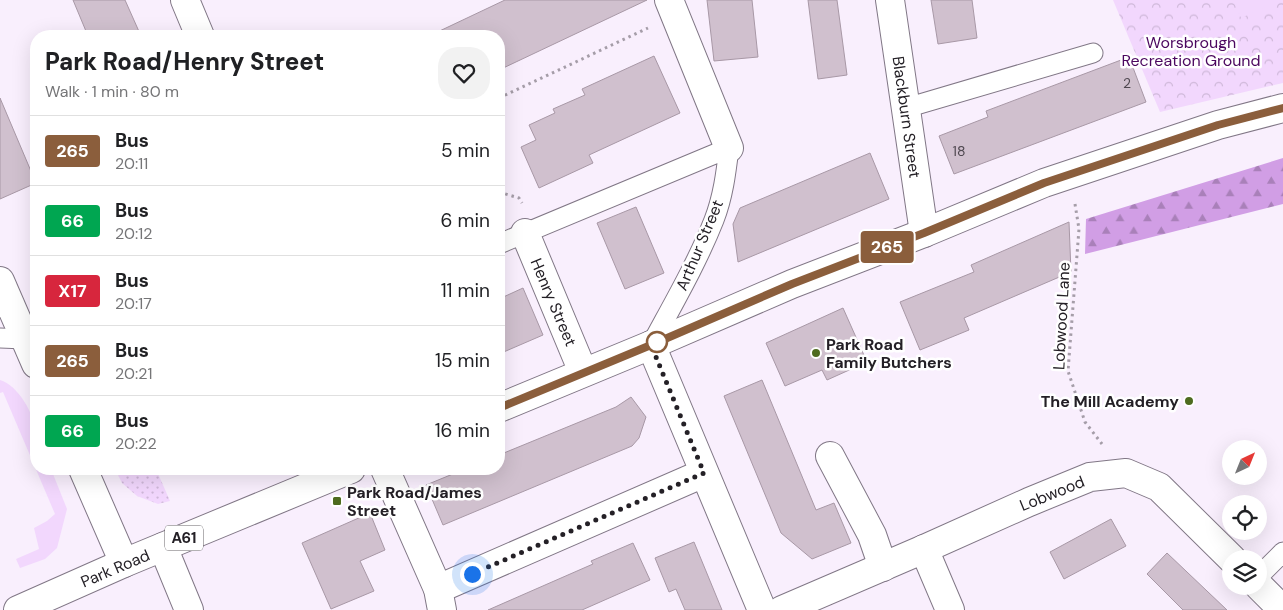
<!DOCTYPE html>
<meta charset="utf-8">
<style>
body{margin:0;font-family:"DM Sans",sans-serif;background:#f2f2f2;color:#202124;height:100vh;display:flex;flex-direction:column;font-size:19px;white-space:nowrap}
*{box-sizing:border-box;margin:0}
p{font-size:16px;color:#757577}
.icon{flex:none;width:28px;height:28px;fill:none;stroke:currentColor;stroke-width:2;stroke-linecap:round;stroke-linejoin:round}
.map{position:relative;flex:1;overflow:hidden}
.details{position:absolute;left:30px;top:30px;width:475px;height:445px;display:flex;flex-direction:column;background:#fff;border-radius:20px;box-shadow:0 5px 20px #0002}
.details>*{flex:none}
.badge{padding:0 10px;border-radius:4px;font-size:18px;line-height:32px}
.needle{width:32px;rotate:43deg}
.tools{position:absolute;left:1222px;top:440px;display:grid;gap:10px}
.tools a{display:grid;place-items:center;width:45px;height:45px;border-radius:50%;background:#fff;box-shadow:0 5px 20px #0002;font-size:25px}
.you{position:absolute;width:25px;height:25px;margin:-12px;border:4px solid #fff;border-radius:50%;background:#1a73e8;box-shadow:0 0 0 8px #1a73e833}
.map>.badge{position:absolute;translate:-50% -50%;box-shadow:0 0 0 2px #fff}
.round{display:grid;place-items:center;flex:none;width:52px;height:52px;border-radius:20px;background:#f2f2f2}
.summary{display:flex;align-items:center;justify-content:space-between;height:85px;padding:0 15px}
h1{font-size:24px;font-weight:800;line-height:38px}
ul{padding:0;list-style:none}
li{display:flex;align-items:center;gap:15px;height:70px;padding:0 15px;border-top:1px solid #e0e0e0}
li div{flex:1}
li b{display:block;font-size:19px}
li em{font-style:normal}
li .badge{min-width:55px;font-weight:700;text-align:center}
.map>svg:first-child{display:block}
.grass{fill:url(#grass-dots)}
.forest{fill:url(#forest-firs)}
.park{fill:url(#park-crowns)}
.garden{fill:#f2d7fd}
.building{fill:#d0c0ce;stroke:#a898a6}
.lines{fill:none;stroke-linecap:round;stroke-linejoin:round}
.service-casing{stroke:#817786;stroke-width:21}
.minor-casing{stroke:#817786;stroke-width:30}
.trunk-casing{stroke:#817786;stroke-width:30}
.path{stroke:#a59da8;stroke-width:3;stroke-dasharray:2.5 4;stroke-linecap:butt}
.service{stroke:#fff;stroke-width:19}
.minor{stroke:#fff;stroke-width:28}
.trunk{stroke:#fff;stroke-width:28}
.line-casing{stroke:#fff;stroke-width:11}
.line{stroke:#8b5e3c;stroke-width:8}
.walk{stroke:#242026;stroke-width:5;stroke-dasharray:0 9}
.stop-dot{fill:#fff;stroke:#8b5e3c;stroke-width:2.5}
.poi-dot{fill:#4e6b1f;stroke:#fff;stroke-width:2}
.labels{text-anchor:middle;stroke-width:5;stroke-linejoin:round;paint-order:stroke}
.number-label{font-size:14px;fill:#4f4850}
.shield{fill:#fff;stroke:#666367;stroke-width:1}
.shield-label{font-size:15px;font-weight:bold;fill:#242026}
.park-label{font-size:16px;fill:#4b075f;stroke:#fff}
.street-label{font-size:16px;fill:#242026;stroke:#fff}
.poi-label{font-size:16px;font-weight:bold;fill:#242026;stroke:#fff;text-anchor:start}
</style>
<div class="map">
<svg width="1283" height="610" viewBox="0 0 1283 610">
<defs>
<pattern id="grass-dots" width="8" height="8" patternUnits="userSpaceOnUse" patternTransform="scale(1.25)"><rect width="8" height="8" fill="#f2d7fd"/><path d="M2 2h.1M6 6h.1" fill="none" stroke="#cfb8d9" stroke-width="1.8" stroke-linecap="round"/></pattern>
<pattern id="forest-firs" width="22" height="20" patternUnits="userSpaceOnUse" patternTransform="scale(1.25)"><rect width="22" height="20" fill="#d19ee5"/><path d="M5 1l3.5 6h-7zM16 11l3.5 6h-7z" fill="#a980b9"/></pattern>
<pattern id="park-crowns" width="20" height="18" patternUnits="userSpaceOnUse" patternTransform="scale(1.25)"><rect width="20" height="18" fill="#f2d7fd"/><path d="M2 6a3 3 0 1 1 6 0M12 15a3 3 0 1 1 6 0" fill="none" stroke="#cfb8d9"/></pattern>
</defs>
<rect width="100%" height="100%" fill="#f9effd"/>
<polygon class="grass" points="115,469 156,469 170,501 158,504 137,496 122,483"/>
<polygon class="forest" points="1283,158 1283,204 1085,254 1086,219"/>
<polygon class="park" points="1113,0 1283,0 1283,83 1160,112"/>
<g class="garden">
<polygon points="1233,0 1280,0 1241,18"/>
<path d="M0,380C18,385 35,415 36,433C37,445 36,457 36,469H51L67,509L57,548L45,559L20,568L16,559L39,549L34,528L47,521L55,514L3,392L0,393Z"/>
</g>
<g class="building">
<polygon points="73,0 125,0 141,36 88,36"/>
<polygon points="505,0 647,0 499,70 499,36 429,36"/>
<polygon points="707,0 752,0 758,57 714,61"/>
<polygon points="808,0 837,0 847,75 818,79"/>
<polygon points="931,0 972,0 977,38 938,44"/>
<polygon points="654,56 680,113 589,155 593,163 539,188 521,147 536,140 529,125 555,113 553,109 585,95 582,89"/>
<polygon points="1129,57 1146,102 954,174 939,136 988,117 986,111"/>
<polygon points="0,98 36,183 0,199"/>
<polygon points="870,153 889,199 738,262 733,224 740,208"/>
<polygon points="636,207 664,273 625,289 597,223"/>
<polygon points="1069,222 1071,272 964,318 969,330 920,350 900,302 974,272 971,265"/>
<polygon points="523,288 543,335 499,354 499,299"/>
<polygon points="843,308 867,362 827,380 822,370 785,386 766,343"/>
<polygon points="762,380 816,510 834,503 851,543 812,559 781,533 724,396"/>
<polygon points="631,397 646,417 639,438 632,446 443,525 426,485 465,469 499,469 499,455 616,407"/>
<polygon points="370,513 385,550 360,561 374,591 331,609 302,543"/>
<polygon points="1111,519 1126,546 1064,579 1050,552"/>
<polygon points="694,542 722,610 685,610 676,589 669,592 655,558"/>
<polygon points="633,543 650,580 582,610 488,610 593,564 591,561"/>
<polygon points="1167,553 1227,610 1183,610 1147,574"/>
</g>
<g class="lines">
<g class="service-casing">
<g id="service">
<polyline points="906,108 1093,53"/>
<path d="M499,244L729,148C726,173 723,197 714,220C697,263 673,304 651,345"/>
<polyline points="0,338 25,339"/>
<polyline points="1259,576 1283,552"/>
</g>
</g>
<g class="minor-casing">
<g id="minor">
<polyline points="185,0 200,36"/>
<polyline points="669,0 729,148"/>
<polyline points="890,0 924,233"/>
<polyline points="525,233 583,372"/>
<polyline points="0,281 36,364"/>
<polyline points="651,345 762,610"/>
<polyline points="830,456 872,535 883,567"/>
<polyline points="83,469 124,563"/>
<polyline points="385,469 438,589 442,610"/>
<polyline points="163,547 189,610"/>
<polyline points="924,549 950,610"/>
<polyline points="1259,586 1283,610"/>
<polyline points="438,589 704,473"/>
<polyline points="782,610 924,549 1029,502 1090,477 1126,473 1159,487 1232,559"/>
</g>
</g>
<g class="trunk-casing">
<g id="trunk">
<polyline points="499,408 651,345 792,284 924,233 1044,183 1218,125 1283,108"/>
<polyline points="18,610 124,563 351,469"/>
</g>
</g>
<g class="path">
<polyline points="499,98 648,28"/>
<polyline points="499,192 519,198 522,203"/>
<polyline points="1075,204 1079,229 1068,371 1085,422 1102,444"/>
</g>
<use href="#service" class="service"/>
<use href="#minor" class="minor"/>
<use href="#trunk" class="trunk"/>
</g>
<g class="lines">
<g class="line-casing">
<polyline id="line" points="499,408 651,345 792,284 924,233 1044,183 1218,125 1283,108"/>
</g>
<use href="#line" class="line"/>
<polyline class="walk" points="472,574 704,473 651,345 657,342"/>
</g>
<circle class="stop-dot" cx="657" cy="342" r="10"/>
<g class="poi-dot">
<circle cx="816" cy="353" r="5"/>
<circle cx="1189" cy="401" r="5"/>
<rect x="332" y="496" width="10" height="10" rx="2.5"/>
</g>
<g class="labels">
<g class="number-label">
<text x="1127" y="88">2</text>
<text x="959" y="156">18</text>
</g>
<rect class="shield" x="165" y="525.5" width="38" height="25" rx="4"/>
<g class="shield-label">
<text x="184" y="543">A61</text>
</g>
<g class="park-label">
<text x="1191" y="48">Worsbrough<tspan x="1191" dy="18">Recreation Ground</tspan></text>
</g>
<g class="street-label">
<text transform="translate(907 117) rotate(82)" y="6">Blackburn Street</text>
<text transform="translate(699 245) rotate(-67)" y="6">Arthur Street</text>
<text transform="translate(554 302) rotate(67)" y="6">Henry Street</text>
<text transform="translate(1061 316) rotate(-87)" y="6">Lobwood Lane</text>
<text transform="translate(1052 493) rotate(-22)" y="6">Lobwood</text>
<text transform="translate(115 568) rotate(-23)" y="6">Park Road</text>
</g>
<g class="poi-label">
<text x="826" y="350">Park Road<tspan x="826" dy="18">Family Butchers</tspan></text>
<text x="1179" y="407" text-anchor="end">The Mill Academy</text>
<text x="347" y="498">Park Road/James<tspan x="347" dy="18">Street</tspan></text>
</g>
</g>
</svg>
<div class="tools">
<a><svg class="needle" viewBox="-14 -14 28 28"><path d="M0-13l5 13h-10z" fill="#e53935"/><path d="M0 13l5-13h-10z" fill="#757577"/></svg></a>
<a><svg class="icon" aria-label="locate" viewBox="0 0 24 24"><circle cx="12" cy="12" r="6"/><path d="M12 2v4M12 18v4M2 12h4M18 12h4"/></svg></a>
<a><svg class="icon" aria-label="layers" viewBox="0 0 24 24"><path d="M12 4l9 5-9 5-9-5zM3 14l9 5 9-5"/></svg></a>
</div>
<div class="you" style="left:472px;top:574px"></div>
<b class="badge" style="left:887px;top:247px;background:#8b5e3c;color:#fff">265</b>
<section class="details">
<div class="summary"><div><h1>Park Road/Henry Street</h1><p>Walk · 1 min · 80 m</p></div><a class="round"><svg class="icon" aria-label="heart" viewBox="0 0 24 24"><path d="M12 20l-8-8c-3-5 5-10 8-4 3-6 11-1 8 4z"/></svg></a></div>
<ul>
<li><span class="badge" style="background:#8b5e3c;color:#fff">265</span><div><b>Bus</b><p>20:11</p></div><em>5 min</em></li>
<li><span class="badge" style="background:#00a651;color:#fff">66</span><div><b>Bus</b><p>20:12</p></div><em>6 min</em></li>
<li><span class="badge" style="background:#d7263d;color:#fff">X17</span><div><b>Bus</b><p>20:17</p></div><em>11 min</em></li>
<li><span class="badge" style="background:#8b5e3c;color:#fff">265</span><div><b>Bus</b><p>20:21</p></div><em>15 min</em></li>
<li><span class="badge" style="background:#00a651;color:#fff">66</span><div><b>Bus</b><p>20:22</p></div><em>16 min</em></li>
</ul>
</section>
</div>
